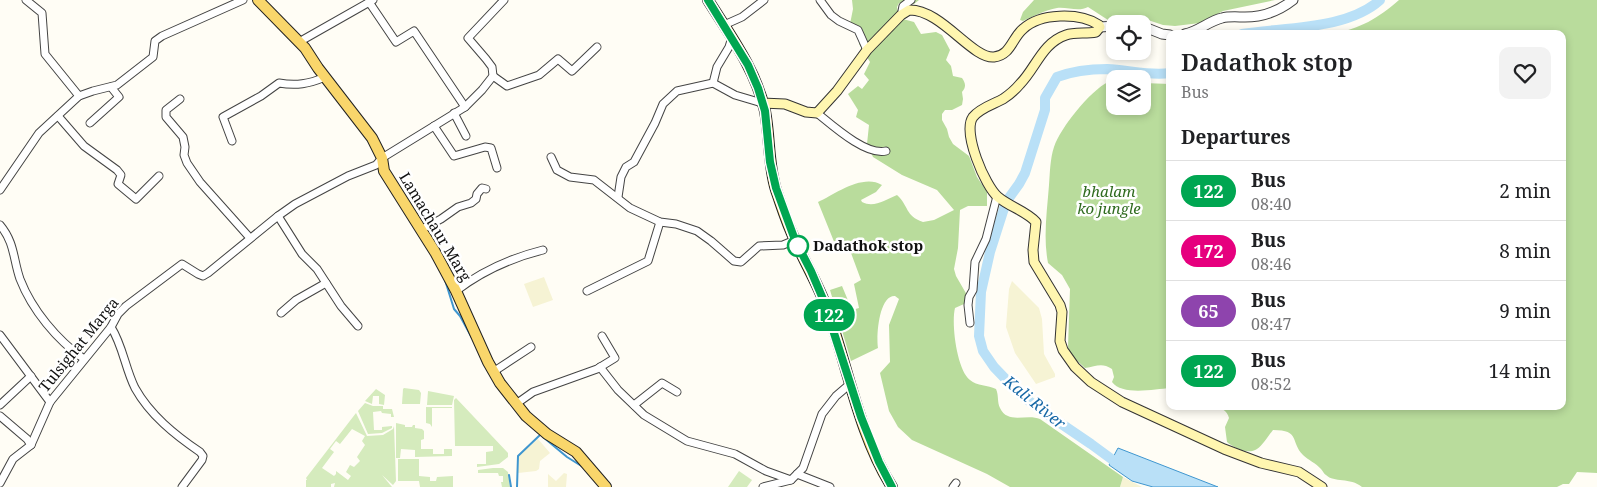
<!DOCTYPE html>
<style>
body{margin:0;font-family:"Noto Serif",serif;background:#f2f2f2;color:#202124;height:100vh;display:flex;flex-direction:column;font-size:19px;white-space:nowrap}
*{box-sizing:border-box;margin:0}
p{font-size:16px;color:#757577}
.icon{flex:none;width:28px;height:28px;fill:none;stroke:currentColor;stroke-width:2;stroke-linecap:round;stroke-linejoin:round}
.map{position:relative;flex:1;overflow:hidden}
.sheet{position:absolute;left:1166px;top:30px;width:400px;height:380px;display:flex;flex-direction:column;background:#fff;border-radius:10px;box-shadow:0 2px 8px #0003}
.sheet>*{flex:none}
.badge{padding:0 10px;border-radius:16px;font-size:18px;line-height:32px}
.fabs{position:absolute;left:1106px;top:15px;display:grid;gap:10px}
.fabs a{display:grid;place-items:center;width:45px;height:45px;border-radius:10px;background:#fff;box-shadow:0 2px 8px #0003;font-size:25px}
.map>.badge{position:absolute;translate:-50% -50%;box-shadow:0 0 0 2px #fff}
h2{padding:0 15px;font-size:19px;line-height:45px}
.round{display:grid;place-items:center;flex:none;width:52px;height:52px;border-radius:10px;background:#f2f2f2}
.summary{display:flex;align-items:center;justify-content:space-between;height:85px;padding:0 15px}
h1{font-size:24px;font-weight:600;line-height:38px}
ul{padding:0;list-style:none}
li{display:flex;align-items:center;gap:15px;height:60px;padding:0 15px;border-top:1px solid #e0e0e0}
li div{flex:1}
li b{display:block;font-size:19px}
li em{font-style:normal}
li .badge{min-width:55px;font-weight:700;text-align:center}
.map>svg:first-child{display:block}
.farmland{fill:#f6f3d4}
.green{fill:#d5ebbd;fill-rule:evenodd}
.forest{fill:#b9dc9c}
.water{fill:#b9e0f7;stroke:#3f96cf}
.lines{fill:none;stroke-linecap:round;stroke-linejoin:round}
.stream{stroke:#3f96cf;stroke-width:2}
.river{stroke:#b9e0f7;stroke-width:10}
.minor-casing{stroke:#444;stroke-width:9}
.tertiary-casing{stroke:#444;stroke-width:11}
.secondary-casing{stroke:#333;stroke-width:11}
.primary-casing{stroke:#222;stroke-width:12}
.minor{stroke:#fff;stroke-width:7}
.tertiary{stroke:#fff;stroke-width:9}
.secondary{stroke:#fff6b0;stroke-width:9}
.primary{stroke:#f9d66b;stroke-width:10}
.line-casing{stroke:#fff;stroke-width:11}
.line{stroke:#00a651;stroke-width:8}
.stop-dot{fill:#fff;stroke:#00a651;stroke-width:2.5}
.labels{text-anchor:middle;stroke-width:5;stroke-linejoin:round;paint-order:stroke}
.park-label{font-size:15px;font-style:italic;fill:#2f6b1f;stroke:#fff}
.street-label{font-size:15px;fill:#111;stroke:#fff}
.stop-label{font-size:15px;font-weight:bold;fill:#111;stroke:#fff;text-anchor:start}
.water-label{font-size:16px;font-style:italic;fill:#1768a6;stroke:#fff}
</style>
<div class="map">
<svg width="1597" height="487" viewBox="0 0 1597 487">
<rect width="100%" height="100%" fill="#fffdf5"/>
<g class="farmland">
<polygon points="544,277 553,300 533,307 524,284"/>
<polygon points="1012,281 1039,308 1042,319 1044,354 1055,374 1055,377 1036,384 1015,353 1006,327 1009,289"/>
<polygon points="538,439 550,453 540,461 539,469 536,471 518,473 519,455"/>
<polygon points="564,473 567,474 566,487 548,487 548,474 556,481"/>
<polygon points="1123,477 1142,487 1120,487"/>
</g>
<g class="green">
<polygon points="404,388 419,390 421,393 420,404 402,404 403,389"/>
<polygon points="376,389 385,395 384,405 379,404 379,396 373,396 372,404 365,401"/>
<polygon points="428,391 454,396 452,405 427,405"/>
<polygon points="456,398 508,453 508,457 499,464 477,467 477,464 486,464 486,452 493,451 493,446 455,446 454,400"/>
<polygon points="365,403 373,406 383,406 383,409 392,409 394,417 391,417 391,414 382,413 381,411 373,412 374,430 382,430 382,427 392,426 392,428 382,433 368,434 358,411"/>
<polygon points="426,407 452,407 452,408 432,408 432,427 430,424 426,423"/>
<path d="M356,413L367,436L383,435L393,429L394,426L396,481L393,485L382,475L392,487H334L335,483L331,484V487H306V480H307L306,478ZM352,429L365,436L362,441L365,445L357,457L360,461L354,467L350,465L346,472L351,476L348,480L336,471V474L334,476L322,468L334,452L330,449L336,441L340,444Z"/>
<polygon points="396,423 405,425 405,427 412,427 413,425 415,425 415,428 422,429 424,431 424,439 421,440 421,449 433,449 433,454 444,454 444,449 452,449 452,456 415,457 415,450 401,449 400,458 396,458"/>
<polygon points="398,459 419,459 419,476 430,477 430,481 436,481 437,477 453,476 453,487 420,487 419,481 398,481"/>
<polygon points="493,468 503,468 508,472 510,487 502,487 501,482 503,482 503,476 499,476 498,473 478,473 478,470"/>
<polygon points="739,471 752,480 747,487 728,487"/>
</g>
<g class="forest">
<path d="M852,0H919L914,4L899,3L897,7L899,18L914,22L921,34L936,32L942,35L950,50L946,60L951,66L953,76L962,78C966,84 966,87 962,92L963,99L962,105L952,110H945L942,114V120L947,129L949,137L953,144L969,156L977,177L987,192V206H968L960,210L958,248L954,269L956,276L967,295L964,304L955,308C951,324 957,370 970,380C977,386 988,385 996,389C999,396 997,402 1000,408C1008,425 1027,413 1040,419L1123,477L1120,487H1010L987,474L912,440L898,427L889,411L880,373L890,362L889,325L899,299L895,296C879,295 876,336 878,348L851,361L830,290L842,286L852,310L859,308L854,284L861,280L851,253L837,249L818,202C835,194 863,173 882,185L876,192L861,200L862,202C874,208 885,200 897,195C909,206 905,216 923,222L934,220L954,210L937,190L902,175L873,157L867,144L869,125L856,117L858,110L848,94L858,86L862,89L869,80L864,74L870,62L859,44L860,36L850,24L853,9Z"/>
<path d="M1034,0H1275L1223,11L1200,23L1175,26L1163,25L1145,19L1126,21L1108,20L1088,7C1079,12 1068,7 1057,8C1045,10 1034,16 1023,21L1020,20L1023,12Z"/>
<path d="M1399,0H1597V473L1577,472L1569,484H1563L1557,487H1362C1350,477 1334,483 1326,475C1324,474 1323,471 1321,469C1316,463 1308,460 1303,455C1290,442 1301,430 1273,430C1268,436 1263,445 1257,449C1248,455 1234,448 1227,442L1225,427L1229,418C1227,410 1221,408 1214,406H1562V34H1333C1361,28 1377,19 1399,0Z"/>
<path d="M1108,82H1115V106H1142L1143,83L1170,84V388C1155,389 1122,396 1112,382L1114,377L1112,369C1101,362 1096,367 1085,368L1071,355L1068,347L1070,289L1062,275L1048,263C1043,237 1047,212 1049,185C1050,173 1050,159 1054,147C1061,127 1090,91 1108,82Z"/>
</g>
<polygon class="water" points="1118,448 1218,487 1153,487 1132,481 1109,465"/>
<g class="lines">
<g class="stream">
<polyline points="445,280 454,309 460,316 472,338"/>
<polyline points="543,437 567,457 583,467"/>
<polyline points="509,475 511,487"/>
<polyline points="517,487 518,456 540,435"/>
</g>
<g class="river">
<path d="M1242,34C1284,27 1347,30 1380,0"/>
<path d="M1121,466L1091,444L1038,408L1019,393L994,367L983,351L979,336L981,292L990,252L1006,202L1019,184L1025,173L1045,110V98L1057,77C1073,71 1090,69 1107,69C1129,70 1149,76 1170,73"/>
</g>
<g class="minor-casing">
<g id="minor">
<polyline points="26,0 42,13 45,54 79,96"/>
<polyline points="820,0 831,15 839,21 858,30 867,50"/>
<polyline points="369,2 396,42 414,31 465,107"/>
<polyline points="904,13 902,11 903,6 911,0"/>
<polyline points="724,25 742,17 764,0"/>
<polyline points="299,42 373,0"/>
<polyline points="493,76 507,86 539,75 558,59 572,71 597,47"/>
<polyline points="713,83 717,67 729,47 732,37"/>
<polyline points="180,99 166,110 166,117 183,137 185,147 184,155 187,163 200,182 250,238"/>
<polyline points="454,113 466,136"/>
<path d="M817,113C832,125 866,156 886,151"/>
<polyline points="58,116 84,146 117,170 121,175 118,184 136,199 159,176"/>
<polyline points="90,123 119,97 111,87"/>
<polyline points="434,126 454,156 485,147 491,148 497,168"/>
<path d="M232,141L223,117L261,96L279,83C296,86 309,84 325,77"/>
<polyline points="551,157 557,170 570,177 594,180 630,208 660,222 676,224 697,231 711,241 734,261 741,262 759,246 783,245 795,240"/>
<polyline points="0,190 39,133 79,96 93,91 117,85 153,57 155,41 162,36 243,0"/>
<polyline points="618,197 621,177 626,167 634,162 655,123 663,104 677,91 713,83 735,95 762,103"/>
<polyline points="278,216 302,254 317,269 341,306 358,326"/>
<path d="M0,225C15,243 13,259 20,279C32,310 57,340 84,359"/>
<polyline points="422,229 441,219 458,207 471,203 476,199 477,194 482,188 486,189"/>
<path d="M456,291C482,271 511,258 543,250"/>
<polyline points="587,291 648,261 660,222"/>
<polyline points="281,313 296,300 326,283"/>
<polyline points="970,323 968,305 969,297 973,290 975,262 986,239 997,196"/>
<path d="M111,327C123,346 125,368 135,388C150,415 175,435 200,452L203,456L202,460L182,487"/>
<polyline points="0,335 50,402"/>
<polyline points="600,367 618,390 644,415 687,441 735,454 766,471 791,480"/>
<polyline points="493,372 531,347"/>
<polyline points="516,404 533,392 597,369 615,358 602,336"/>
<polyline points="0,405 31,376"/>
<polyline points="634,405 662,383 677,392"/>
<polyline points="0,416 27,439 31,445"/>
<polyline points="797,474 830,487"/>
<polyline points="0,483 13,459 31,445 50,402 111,327 118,314 126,306 182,264 198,274 203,276 208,273 278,216 295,204 348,176 376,165 382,158 465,107 482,90 493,76 492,67 486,59 468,38 504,0"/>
<polyline points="763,487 791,480 803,468 822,414 836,396 850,384"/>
<polyline points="953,487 956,483"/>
</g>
</g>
<g class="tertiary-casing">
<g id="tertiary">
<polyline points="1142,26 1162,34 1170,35"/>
<polyline points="1100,27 1115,26"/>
<path d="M1185,34C1199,31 1209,21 1222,18C1229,16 1238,17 1245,17C1264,17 1279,11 1293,0"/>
</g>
</g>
<g class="secondary-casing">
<path id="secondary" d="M762,103L785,104L806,112L817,113L837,91L867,50L901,15L909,10C941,9 972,59 994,57C1011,55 1012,38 1023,29C1040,13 1079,12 1099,25L1100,27L1096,32C1086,34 1075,32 1066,35C1042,43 1036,68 1020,84C1015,90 1009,95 1003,99C994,104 980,108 973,117C962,132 985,186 998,197C1010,207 1026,211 1036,222L1033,250L1034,262L1060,305L1062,312L1060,341L1063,350L1075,367L1091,382L1122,402L1224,449L1261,463L1299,472L1322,487"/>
</g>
<g class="primary-casing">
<g id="primary">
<polyline points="258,0 305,48 318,68 372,138 382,158 384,171 435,252 456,291 488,362 500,383 526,416 547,434 576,452 606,487"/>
<path d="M708,0C730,35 756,70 765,111C770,137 768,164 776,190C782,207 787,224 795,240C805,263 818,284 827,309C848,367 859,435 892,487"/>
</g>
</g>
<use href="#minor" class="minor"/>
<use href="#tertiary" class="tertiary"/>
<use href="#secondary" class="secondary"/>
<use href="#primary" class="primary"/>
</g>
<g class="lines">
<g class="line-casing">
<polyline id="line" points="708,0 748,65 758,88 765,111 770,162 776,188 795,240 811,271 823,299 861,417 879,462 892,487"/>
</g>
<use href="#line" class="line"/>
</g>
<circle class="stop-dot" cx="798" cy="246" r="10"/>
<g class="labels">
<g class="park-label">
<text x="1109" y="197">bhalam<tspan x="1109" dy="17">ko jungle</tspan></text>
</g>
<g class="street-label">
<text transform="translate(435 227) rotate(59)" y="5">Lamachaur Marg</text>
<text transform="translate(79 345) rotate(-51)" y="5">Tulsighat Marga</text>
</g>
<g class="stop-label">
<text x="813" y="251">Dadathok stop</text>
</g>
<g class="water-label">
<text transform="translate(1035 402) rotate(39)" y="6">Kali River</text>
</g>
</g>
</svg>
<div class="fabs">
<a><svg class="icon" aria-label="locate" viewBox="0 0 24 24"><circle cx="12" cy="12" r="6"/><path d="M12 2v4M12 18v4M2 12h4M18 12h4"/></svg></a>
<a><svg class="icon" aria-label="layers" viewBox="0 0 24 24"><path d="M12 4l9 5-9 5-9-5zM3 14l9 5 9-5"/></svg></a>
</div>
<b class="badge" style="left:829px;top:315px;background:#00a651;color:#fff">122</b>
<section class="sheet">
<div class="summary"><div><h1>Dadathok stop</h1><p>Bus</p></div><a class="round"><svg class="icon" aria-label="heart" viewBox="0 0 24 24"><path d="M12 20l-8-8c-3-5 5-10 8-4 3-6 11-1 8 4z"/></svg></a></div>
<h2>Departures</h2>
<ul>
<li><span class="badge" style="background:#00a651;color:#fff">122</span><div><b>Bus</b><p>08:40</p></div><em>2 min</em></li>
<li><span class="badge" style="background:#e6007e;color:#fff">172</span><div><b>Bus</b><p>08:46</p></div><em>8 min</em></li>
<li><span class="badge" style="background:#8e44ad;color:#fff">65</span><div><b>Bus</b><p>08:47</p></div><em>9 min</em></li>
<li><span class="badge" style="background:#00a651;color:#fff">122</span><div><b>Bus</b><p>08:52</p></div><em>14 min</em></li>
</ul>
</section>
</div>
